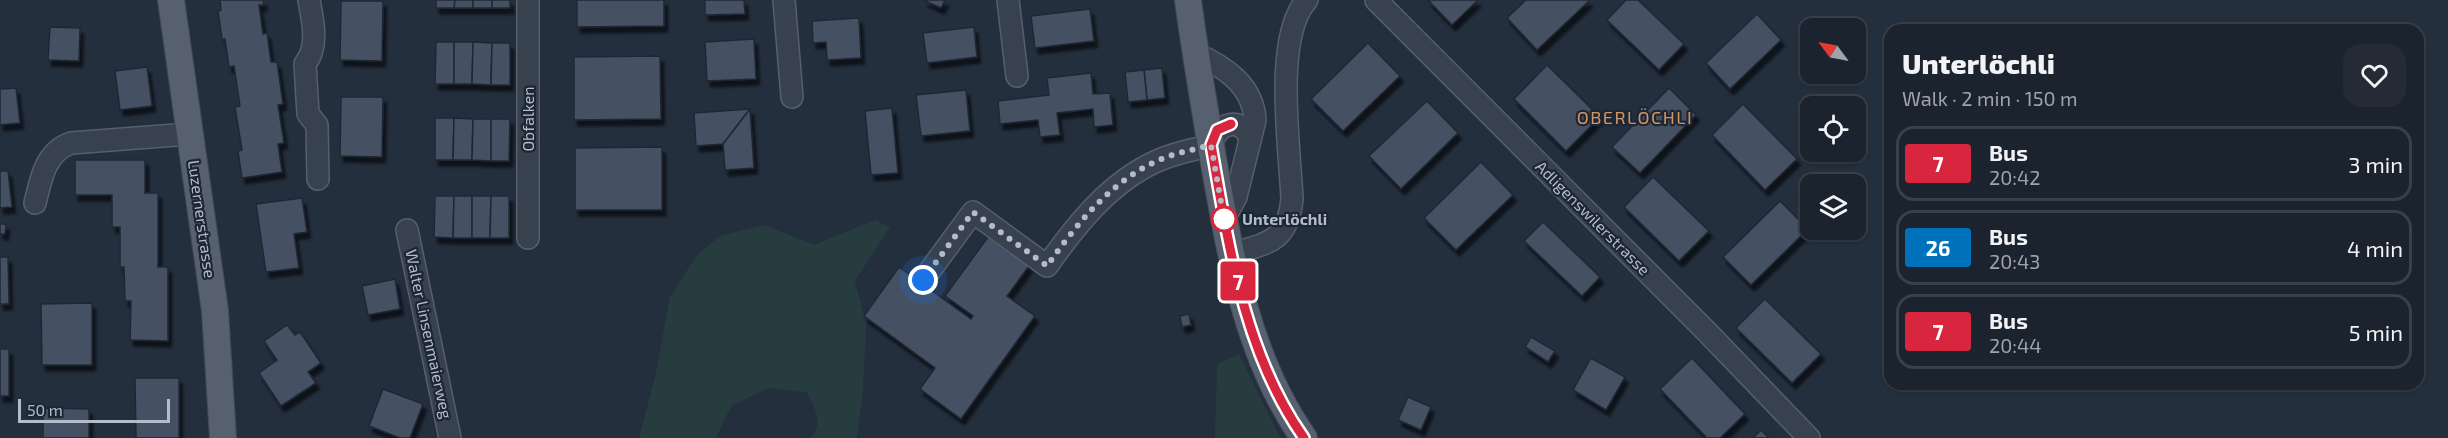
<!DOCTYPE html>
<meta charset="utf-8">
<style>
body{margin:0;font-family:"Exo 2",sans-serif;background:#242b36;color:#f1f3f6;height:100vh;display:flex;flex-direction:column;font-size:22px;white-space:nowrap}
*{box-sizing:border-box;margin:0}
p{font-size:20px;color:#a0a4aa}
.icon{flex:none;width:33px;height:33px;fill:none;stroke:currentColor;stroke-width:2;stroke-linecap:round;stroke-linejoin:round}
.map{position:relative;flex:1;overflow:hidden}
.drawer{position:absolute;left:1884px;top:24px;width:540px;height:366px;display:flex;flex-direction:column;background:#1b232e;border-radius:18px;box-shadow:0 2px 4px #0004,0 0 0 2px #39404a}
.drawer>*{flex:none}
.badge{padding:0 12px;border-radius:4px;font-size:21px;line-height:39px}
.needle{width:39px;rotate:302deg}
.fabs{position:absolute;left:1800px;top:18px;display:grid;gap:12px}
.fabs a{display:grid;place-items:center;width:66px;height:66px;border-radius:12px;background:#1b232e;box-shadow:0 2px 4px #0004,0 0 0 2px #39404a;font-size:30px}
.scale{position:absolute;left:18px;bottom:15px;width:152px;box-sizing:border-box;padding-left:6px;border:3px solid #b4bcc9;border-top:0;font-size:16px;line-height:21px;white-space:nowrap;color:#b4bcc9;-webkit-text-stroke:4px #1d2633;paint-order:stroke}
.you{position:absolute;width:30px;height:30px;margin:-15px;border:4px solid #fff;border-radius:50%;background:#1a73e8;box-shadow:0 0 0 9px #1a73e833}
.map>.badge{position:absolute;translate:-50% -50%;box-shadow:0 0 0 3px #fff}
.round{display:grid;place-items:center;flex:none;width:63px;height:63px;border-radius:18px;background:#242b36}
.overview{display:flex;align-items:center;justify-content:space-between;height:102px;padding:0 18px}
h1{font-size:28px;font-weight:800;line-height:45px}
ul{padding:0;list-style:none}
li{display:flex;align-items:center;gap:18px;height:75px;margin:0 12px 9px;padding:0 6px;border:3px solid #39404a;border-radius:18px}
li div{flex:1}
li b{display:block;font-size:22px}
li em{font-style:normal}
li .badge{min-width:66px;font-weight:700;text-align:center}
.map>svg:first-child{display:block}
.green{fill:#263c3f}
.building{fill:#455162;stroke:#1f2835;stroke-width:1.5;filter:url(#shadow)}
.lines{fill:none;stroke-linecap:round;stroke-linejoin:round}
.minor-casing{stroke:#565f6c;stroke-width:24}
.major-casing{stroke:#414a57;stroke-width:28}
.minor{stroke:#38414e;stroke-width:21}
.major{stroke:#56606e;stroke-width:26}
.line-casing{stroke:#fff;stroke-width:14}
.line{stroke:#d7263d;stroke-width:9}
.walk{stroke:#b4bcc9;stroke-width:6;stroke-dasharray:0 10.8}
.stop-dot{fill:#fff;stroke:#d7263d;stroke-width:3}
.labels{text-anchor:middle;stroke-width:4.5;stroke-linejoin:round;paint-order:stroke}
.street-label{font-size:16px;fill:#b4bcc9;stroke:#1d2633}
.stop-label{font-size:16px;font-weight:bold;fill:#b4bcc9;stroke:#1d2633;text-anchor:start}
.neighbourhood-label{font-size:18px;letter-spacing:1.5px;fill:#d59563;stroke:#1d2633}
</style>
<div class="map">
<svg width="2448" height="438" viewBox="0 0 2448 438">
<defs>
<filter id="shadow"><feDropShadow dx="3.5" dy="6" stdDeviation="1.5" flood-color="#0009"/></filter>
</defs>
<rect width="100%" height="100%" fill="#242f3e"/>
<g class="green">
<path d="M875,220L890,227L855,281L866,324L863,391L857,438H810C825,425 814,406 807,392L768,388L731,406L716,438H639L655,377L670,297L697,255L720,236L764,225L814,245Z"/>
<polygon points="1239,354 1280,438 1215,438 1217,364"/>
</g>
<g class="building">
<polygon points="220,0 263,0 264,5 259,5 263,34 267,33 271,62 277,62 283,104 278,105 284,143 278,144 282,172 242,178 238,151 242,150 235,107 240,106 234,66 229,67 225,39 222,39 218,11 221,10"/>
<polygon points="436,0 455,0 454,8 436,8"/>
<polygon points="455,0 473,0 473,8 454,8"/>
<rect x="473" y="0" width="19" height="8"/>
<rect x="492" y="0" width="18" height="8"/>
<polygon points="577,0 664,0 664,26 577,27"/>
<polygon points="705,0 744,0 745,14 705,15"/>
<polygon points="923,0 945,0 941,8"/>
<polygon points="1428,0 1478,0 1452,25"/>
<polygon points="1526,0 1588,0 1589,1 1537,50 1507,18"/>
<polygon points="1626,0 1638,0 1684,44 1659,70 1607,20"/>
<polygon points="341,1 383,1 382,61 340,60"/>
<polygon points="1090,9 1094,41 1035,48 1031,16"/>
<polygon points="1757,14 1781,40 1730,89 1706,63"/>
<polygon points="859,18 861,58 827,60 826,42 813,43 812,21"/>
<polygon points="50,27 80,28 79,61 48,60"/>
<polygon points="974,27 977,57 927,63 923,33"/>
<polygon points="754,39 756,79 707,81 705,42"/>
<polygon points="436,42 454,42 454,84 435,84"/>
<polygon points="454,42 473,42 472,84 454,84"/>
<polygon points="473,42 492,43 491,85 472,84"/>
<polygon points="492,43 510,43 510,85 491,85"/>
<polygon points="1368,43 1400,76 1343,131 1311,99"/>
<polygon points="660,56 661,119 574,120 574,57"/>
<polygon points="1547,65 1600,117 1566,151 1514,99"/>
<polygon points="147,67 152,106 120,110 115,71"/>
<polygon points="1162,68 1165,98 1147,100 1144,70"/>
<polygon points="1144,70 1147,100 1128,102 1125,72"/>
<polygon points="1091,73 1093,94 1110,93 1113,125 1094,127 1093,109 1057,113 1060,135 1040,137 1038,120 1000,124 998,101 1049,95 1047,78"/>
<polygon points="16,88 20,123 0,125 0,89"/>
<polygon points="1669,88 1696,115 1640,173 1612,147"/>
<polygon points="966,90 970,131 921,136 916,95"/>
<polygon points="341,97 383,97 382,157 340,156"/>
<polygon points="1427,101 1458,133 1401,189 1369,156"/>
<polygon points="1743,104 1797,159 1765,190 1712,135"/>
<polygon points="892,108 898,173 871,175 865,111"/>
<polygon points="750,109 723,144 696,146 694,113"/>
<polygon points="750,109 754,168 725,170 723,144"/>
<polygon points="435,118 454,118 453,160 435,160"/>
<polygon points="454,118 473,119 472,160 453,160"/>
<polygon points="473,119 491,119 491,161 472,160"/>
<polygon points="491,119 510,119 509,161 491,161"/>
<polygon points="662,147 662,210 575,210 575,148"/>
<polygon points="75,160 145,160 145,193 158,193 158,267 168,267 168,341 130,340 131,301 125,301 124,267 120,267 120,227 112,227 112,195 75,195"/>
<polygon points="1481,162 1513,195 1456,250 1424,218"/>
<polygon points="0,171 8,171 12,207 0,208"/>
<polygon points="1653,177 1709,231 1679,261 1624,207"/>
<polygon points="435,196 454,196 453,238 434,237"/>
<polygon points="454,196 472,196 472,238 453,238"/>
<polygon points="472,196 491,196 490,238 472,238"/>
<polygon points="491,196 509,196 509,238 490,238"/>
<polygon points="302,198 307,232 294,234 299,268 266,272 256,204"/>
<polygon points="1780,201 1808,229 1751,285 1723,257"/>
<polygon points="1543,222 1600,277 1582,296 1524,241"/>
<polygon points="0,224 6,224 5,234 0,234"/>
<polygon points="988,237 1029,266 1007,296 1035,316 961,419 920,389 935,368 864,316 899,267 971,319 973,316 945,296"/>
<polygon points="0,257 8,257 9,304 0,304"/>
<polygon points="395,279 400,309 368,315 362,286"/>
<polygon points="1765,299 1821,354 1792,383 1736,328"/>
<polygon points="92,303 92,365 42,365 41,304"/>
<polygon points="1189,314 1191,325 1182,327 1180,316"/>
<polygon points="287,325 295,335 300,332 321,363 308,372 316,383 281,406 259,373 277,360 264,341"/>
<polygon points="1531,337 1555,351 1548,362 1525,347"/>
<rect x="0" y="349" width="9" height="47"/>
<polygon points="1591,358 1625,377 1606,410 1573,390"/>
<polygon points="1692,358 1745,414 1720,438 1707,438 1660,389"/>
<polygon points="135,378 179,378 179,438 136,438"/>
<polygon points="383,389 423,404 410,438 400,438 369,426"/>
<polygon points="1408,397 1431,407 1421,430 1398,420"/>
<polygon points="43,408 89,409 89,438 43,438"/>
<polygon points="1761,430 1769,438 1753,438"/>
</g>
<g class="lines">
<g class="minor-casing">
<g id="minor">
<path d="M309,0C313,21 319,47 305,64L308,114L317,125L318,179"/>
<polyline points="528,0 528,238"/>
<polyline points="784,0 792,97"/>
<polyline points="1008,0 1017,76"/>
<polyline points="1376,0 1707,332 1809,438"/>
<path d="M1194,53C1224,66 1253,85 1255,120L1236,197L1224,219"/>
<path d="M35,203C41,179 45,152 71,143L189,134"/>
<polyline points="407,230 450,438"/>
<path d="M1231,254C1268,243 1288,242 1292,199C1290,149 1273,37 1307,0"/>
<path d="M923,280L973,212L1047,266C1076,225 1110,182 1157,161C1174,153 1193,150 1211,145C1216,123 1242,115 1250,139"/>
</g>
</g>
<g class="major-casing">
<g id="major">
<polyline points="171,0 215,311 223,438"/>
<path d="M1188,0C1195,53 1204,105 1213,158C1230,254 1247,357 1304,438"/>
</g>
</g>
<use href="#minor" class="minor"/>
<use href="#major" class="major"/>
</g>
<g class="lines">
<g class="line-casing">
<path id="line" d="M1231,124L1217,130L1211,145C1229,246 1244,353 1304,438"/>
</g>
<use href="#line" class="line"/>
<path class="walk" d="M923,280L973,212L1047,266C1076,225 1110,182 1157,161C1174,153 1193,150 1211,145L1224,219"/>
</g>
<circle class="stop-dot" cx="1224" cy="219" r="12"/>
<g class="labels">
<g class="street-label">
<text transform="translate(528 119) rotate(-90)" y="6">Obfalken</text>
<text transform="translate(1593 218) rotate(45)" y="6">Adligenswilerstrasse</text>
<text transform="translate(202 219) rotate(82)" y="6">Luzernerstrasse</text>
<text transform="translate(429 334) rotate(78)" y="6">Walter Linsenmaierweg</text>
</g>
<g class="stop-label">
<text x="1242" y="225">Unterlöchli</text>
</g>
<g class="neighbourhood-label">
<text x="1635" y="124">OBERLÖCHLI</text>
</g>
</g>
</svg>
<div class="fabs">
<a><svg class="needle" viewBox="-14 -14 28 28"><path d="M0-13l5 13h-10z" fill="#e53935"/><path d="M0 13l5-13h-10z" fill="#a0a4aa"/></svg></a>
<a><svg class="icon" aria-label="locate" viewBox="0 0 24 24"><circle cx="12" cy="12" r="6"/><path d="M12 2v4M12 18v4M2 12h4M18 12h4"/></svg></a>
<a><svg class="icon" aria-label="layers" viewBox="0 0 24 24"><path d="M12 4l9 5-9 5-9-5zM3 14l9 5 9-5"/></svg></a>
</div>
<div class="scale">50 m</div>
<div class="you" style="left:923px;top:280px"></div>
<b class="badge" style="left:1238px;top:281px;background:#d7263d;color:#fff">7</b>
<section class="drawer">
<div class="overview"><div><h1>Unterlöchli</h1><p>Walk · 2 min · 150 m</p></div><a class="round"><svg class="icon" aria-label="heart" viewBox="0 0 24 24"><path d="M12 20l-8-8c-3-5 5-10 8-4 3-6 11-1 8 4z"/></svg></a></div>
<ul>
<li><span class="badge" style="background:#d7263d;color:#fff">7</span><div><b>Bus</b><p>20:42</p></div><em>3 min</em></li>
<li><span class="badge" style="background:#0072bc;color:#fff">26</span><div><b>Bus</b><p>20:43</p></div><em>4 min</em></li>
<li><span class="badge" style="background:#d7263d;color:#fff">7</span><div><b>Bus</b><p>20:44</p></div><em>5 min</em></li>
</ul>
</section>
</div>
